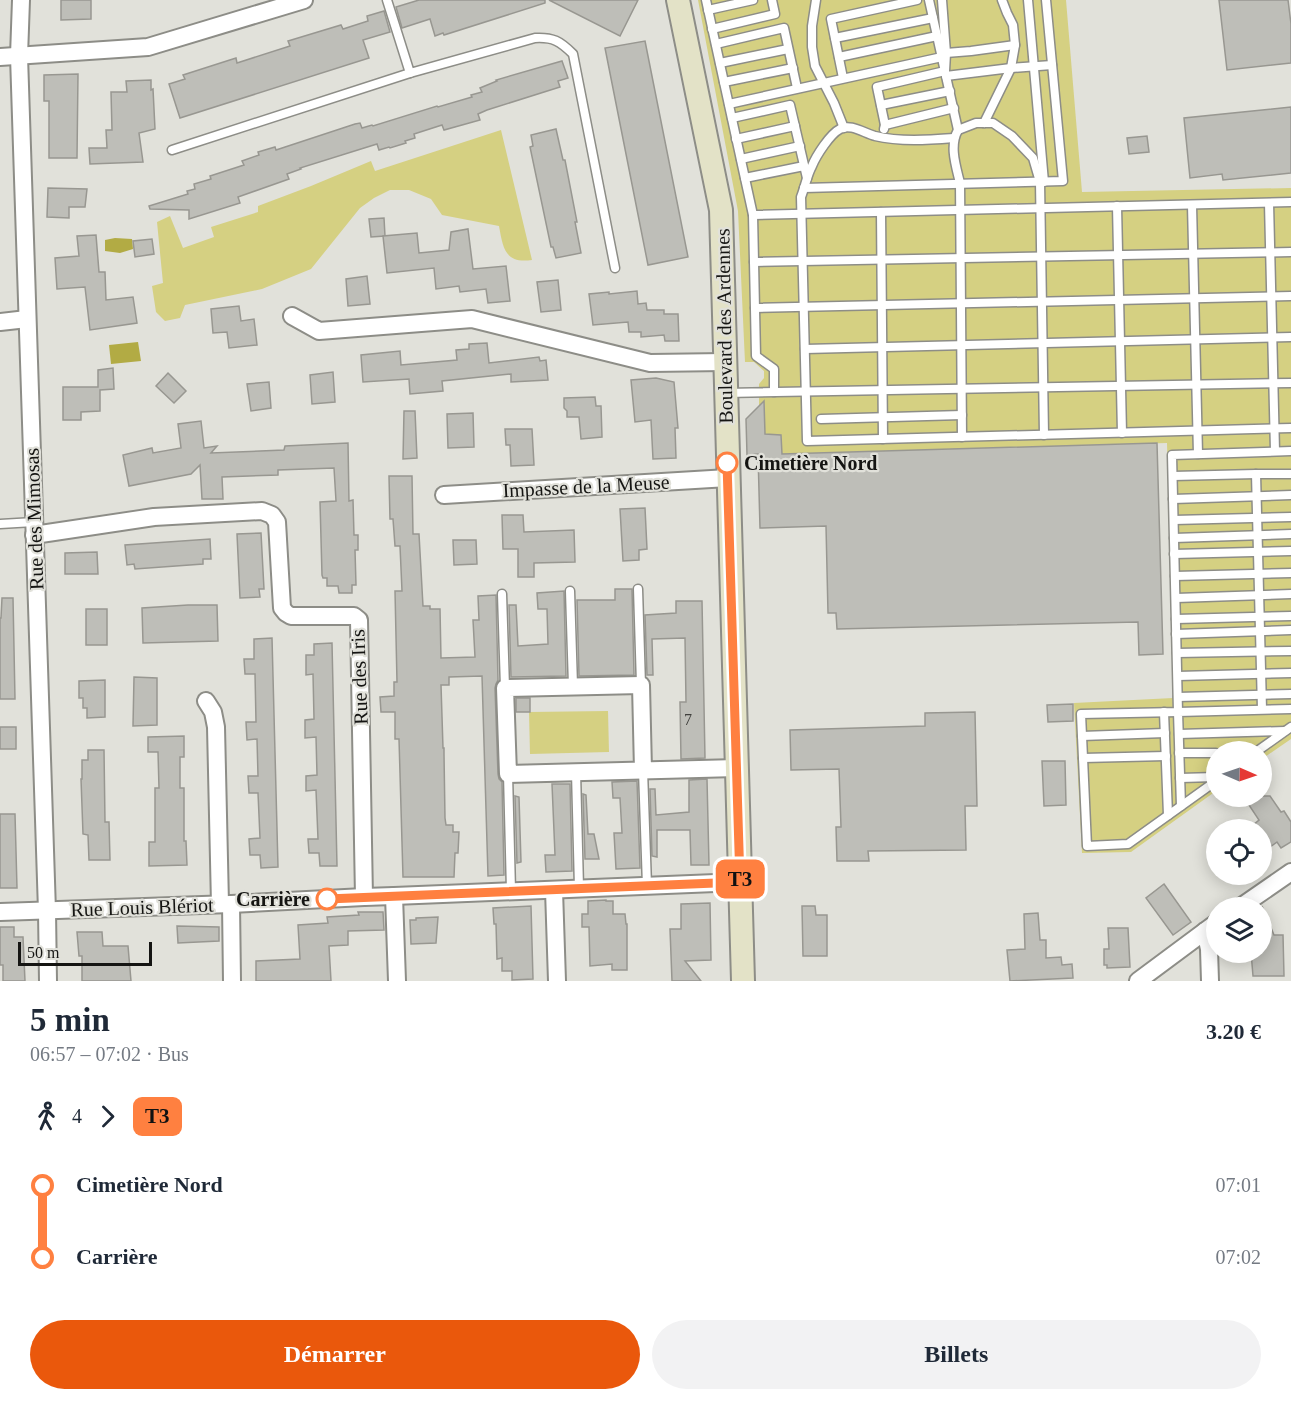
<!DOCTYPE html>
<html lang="fr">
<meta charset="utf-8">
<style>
body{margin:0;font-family:"Times New Roman",serif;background:#f2f2f3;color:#1f2937;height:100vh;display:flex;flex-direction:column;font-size:22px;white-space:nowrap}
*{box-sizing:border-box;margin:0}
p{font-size:20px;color:#747a83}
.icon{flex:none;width:33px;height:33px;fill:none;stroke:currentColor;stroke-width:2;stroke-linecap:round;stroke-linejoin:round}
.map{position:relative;height:981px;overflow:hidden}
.panel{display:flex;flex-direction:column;background:#fff;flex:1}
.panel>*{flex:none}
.badge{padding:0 12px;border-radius:9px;font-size:21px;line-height:39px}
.needle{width:39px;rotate:92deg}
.fabs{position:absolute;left:1206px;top:741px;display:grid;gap:12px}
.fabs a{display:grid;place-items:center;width:66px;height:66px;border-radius:50%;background:#fff;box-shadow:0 3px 15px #0003;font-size:30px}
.scale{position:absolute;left:18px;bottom:15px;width:134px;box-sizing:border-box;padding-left:6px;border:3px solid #151513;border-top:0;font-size:16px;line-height:21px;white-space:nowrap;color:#151513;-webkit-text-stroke:4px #e1e1da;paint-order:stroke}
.map>.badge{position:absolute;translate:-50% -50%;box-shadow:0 0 0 3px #fff}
.legs{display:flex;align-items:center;gap:9px;height:66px;padding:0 30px;font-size:20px}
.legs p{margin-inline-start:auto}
.overview{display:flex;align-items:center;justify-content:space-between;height:102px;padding:0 30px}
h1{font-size:33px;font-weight:700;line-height:45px}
.button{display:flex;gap:12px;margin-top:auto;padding:12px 30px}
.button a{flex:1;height:69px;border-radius:36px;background:#ea580c;color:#fff;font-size:24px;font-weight:700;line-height:69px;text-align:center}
.button a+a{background:#f2f2f3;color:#1f2937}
ul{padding:0 30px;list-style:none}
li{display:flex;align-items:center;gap:21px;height:72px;font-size:22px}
li i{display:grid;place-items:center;width:9px;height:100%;margin:0 8px;background:currentColor}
li i::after{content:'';width:15px;height:15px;margin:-8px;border:4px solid;border-radius:50%;background:#fff}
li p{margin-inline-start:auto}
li:first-child i{background:linear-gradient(#0000 50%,currentColor 0)}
li:last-child i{background:linear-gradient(currentColor 50%,#0000 0)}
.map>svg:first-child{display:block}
.green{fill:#d5d082}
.water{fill:#b2ab44}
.building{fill:#bebeb8;stroke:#989791;stroke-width:1.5}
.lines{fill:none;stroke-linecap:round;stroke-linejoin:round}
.lane-casing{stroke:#8d8d87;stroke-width:11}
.street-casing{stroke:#8d8d87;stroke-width:20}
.secondary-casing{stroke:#8d8d87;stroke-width:26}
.lane{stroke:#fff;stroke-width:8}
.street{stroke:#fff;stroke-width:16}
.secondary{stroke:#e3e2c7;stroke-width:22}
.line-1-casing{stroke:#fff;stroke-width:14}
.line-1{stroke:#ff8040;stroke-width:9}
.stop-1-dot{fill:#fff;stroke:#ff8040;stroke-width:3}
.labels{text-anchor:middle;stroke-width:4.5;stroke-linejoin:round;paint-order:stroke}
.number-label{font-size:16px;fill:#3f3f3c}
.street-label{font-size:20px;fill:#151513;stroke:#e1e1da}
.stop-label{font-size:20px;font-weight:bold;fill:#151513;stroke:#e1e1da;text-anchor:start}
</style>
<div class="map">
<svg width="1291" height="981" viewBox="0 0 1291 981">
<rect width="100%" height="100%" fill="#e1e1da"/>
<g class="green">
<polygon points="698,0 1066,0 1082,192 1291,188 1291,739 1262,759 1262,752 1216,752 1216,791 1131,852 1082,853 1074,703 1173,698 1167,443 782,454 781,435 765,434 764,411 759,406 759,384 764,378 764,371 754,362 745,362 738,211"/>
<path d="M501,130L532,260C505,264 503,248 499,226L442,215L431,199L409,190H390L374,198L360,208L311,269L262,289L185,305L180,318L165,321L156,312L152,286L163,283L157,222L170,216L183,248L214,237L211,227L258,212V206L311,186L371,161L375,171Z"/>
<polygon points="608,711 609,752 530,754 529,712"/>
</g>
<g class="water">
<polygon points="115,238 132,239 133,249 120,253 105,251 105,240"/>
<polygon points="138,342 141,361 111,364 109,345"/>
</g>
<g class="building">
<polygon points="61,0 91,0 91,19 61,20"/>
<polygon points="419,0 545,0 545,3 444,35 443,33 435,36 430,19 402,28 396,7"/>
<polygon points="549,0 638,0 620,36"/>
<polygon points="1219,0 1288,0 1291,24 1291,63 1227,70"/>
<polygon points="384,11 390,32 363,40 369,58 180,118 169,84 185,79 183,75 236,58 237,63 290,46 288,41 341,25 343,29 368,21 367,16"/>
<polygon points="645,41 688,257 648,265 605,48"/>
<polygon points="562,61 568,78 558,81 560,87 487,110 478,114 480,120 444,130 442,125 414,134 415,138 405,141 406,143 390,148 389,147 379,150 377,144 300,168 301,169 287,174 289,179 238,197 240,203 189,219 189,210 150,209 149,206 188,194 187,191 195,189 194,184 211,179 210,176 244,165 242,161 259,155 258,152 275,147 276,150 355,124 360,123 362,128 372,125 373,126 437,106 438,107 472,97 471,95 482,92 480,88 497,81 496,80"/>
<polygon points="78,74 77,158 49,158 49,101 44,101 44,75"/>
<polygon points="151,80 151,90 153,89 155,129 139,133 143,162 90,164 89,148 107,148 106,130 112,130 111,92 127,92 126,81"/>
<polygon points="1291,107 1291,173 1223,180 1222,174 1190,178 1184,118"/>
<polygon points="556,129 563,160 565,160 577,222 575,222 581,253 556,258 553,247 551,247 530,147 533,146 531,135"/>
<polygon points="1147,136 1149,152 1129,154 1127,138"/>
<polygon points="48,188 87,189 85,207 69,207 69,218 47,217"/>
<polygon points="384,218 385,236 371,237 369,219"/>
<polygon points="468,229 473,269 506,266 510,301 488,303 486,289 460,292 459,286 436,289 434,268 387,273 383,236 417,233 419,253 449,250 451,232"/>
<polygon points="96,235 99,272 105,272 106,300 133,297 137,323 90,330 85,287 57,289 55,258 79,256 77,236"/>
<polygon points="152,239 154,254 135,257 133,241"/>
<polygon points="367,276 370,304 348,306 346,279"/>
<polygon points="558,280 561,310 541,312 537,282"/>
<polygon points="637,291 638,304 646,303 647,310 664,310 664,314 678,314 679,341 665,341 664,335 641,337 641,332 629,332 628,322 593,325 589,294 609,292 609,294"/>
<polygon points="239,306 241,321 254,319 257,345 229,348 227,332 213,333 211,309"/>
<polygon points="487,343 489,363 539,357 540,361 546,360 548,380 511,382 511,374 442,381 443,391 410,394 409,379 363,382 361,355 400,351 401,365 457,360 456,350 469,349 469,344"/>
<polygon points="113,368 114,389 100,390 100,411 81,412 81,420 63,420 63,387 98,387 98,370"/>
<polygon points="333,372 335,402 312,404 310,375"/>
<polygon points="168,373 186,391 174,403 156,386"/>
<polygon points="656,378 674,382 678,428 675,428 676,458 653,459 651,420 635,422 631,380"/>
<polygon points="269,382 271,408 251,411 247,384"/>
<polygon points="595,397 596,406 601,406 602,437 581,439 579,417 567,417 567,411 564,408 564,398"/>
<polygon points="764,401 765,434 781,435 782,454 1157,443 1163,654 1139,655 1138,622 837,629 836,613 828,613 826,526 760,528 758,454 747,455 746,419"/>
<polygon points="404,411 415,411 417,458 403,459"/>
<polygon points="473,413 474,447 448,448 447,414"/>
<polygon points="201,421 204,448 217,446 211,453 284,450 285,446 348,443 349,501 353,500 354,535 358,535 358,550 355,550 356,585 352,585 352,593 339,593 338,586 327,586 327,578 323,578 322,575 320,502 336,501 334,468 278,470 278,475 222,477 223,499 202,499 200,465 191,474 129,486 123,455 152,448 153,453 181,448 178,424"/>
<polygon points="505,429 532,429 534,465 511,466 510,445 506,445"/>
<polygon points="389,476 412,476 413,534 419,534 423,606 430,606 430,609 440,609 441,658 475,657 473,620 479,620 478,596 496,595 498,680 496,684 495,688 498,774 499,779 502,782 504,875 488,876 482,676 449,677 449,685 441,685 443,748 444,748 444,754 445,818 446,825 453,825 453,832 459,832 458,853 455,853 454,877 403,877 399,739 395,739 395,712 381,712 380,697 394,696 394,682 397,682 395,591 402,591 400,546 395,546 393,519 390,519"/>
<polygon points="645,508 647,549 639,550 639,560 623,561 620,509"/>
<polygon points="502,515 523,515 524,532 574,530 575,562 534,563 534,577 518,577 518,549 503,549"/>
<polygon points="261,533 264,589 259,589 260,597 240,598 237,534"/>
<polygon points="210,539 211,559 203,559 203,564 135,569 134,564 127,565 125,545"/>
<polygon points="453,540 476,540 477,564 454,565"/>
<polygon points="97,552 98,574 65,574 65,553"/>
<polygon points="615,589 632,589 634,675 579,676 577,600 615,600"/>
<polygon points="564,591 566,676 511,677 509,605 516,605 518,646 548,644 547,609 538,609 537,593"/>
<polygon points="2,598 13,598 15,699 0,699 0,618 1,618"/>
<polygon points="676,601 702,601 705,758 681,759 680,702 686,702 685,638 652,639 653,675 647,675 645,615 676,613"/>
<polygon points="188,605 217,605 218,641 143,643 142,608"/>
<rect x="86" y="609" width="21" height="36"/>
<polygon points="272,638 278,867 261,868 260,855 250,855 249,839 260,838 258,793 249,793 248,776 258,776 257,739 247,740 246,722 256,722 255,674 245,674 244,659 254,659 254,639"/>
<polygon points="332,643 337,866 320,866 319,853 309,853 308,839 318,839 316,790 306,791 306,776 317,775 316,737 305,738 305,720 314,719 313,674 306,675 306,655 314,655 314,644"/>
<polygon points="134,677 157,678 157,725 133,726"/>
<polygon points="105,680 105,717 87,718 87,708 83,708 83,698 79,698 79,681"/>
<rect x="516" y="698" width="14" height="14"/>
<polygon points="1073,704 1073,721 1048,722 1047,705"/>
<polygon points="975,712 977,806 965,806 966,850 868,851 869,861 837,861 836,827 841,827 839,769 791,770 790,730 925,726 925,713"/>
<rect x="0" y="727" width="16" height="22"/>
<polygon points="184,736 184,757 180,757 180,788 184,788 184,841 186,841 187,865 149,866 149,842 155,842 155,788 159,788 158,752 148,752 148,737"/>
<polygon points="88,750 104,750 105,822 109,822 110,860 89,860 88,835 83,834 81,779 82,779 82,760 88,760"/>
<polygon points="1042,761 1065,761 1066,805 1044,806"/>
<polygon points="707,779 709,865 691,865 690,830 657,830 657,857 652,856 650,789 655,789 656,815 689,812 689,780"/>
<polygon points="637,781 640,868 616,869 614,833 622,833 620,798 613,798 612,782"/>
<polygon points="552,784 570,784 572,871 546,872 545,855 555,855"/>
<polygon points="583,794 586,795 588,834 594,834 599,859 585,859"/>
<polygon points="515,796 519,797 521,862 517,863"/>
<polygon points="1243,796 1270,796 1281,812 1284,811 1291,822 1291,842 1281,848 1277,842 1262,853 1262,830 1247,830 1259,820"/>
<polygon points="0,814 15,814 17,888 0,888"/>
<polygon points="1164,884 1191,922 1173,935 1146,898"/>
<polygon points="606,900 606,901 613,901 613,914 625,914 626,924 627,924 627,970 612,970 612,964 590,966 589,927 582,927 582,914 588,914 588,901"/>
<polygon points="710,903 711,960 685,961 701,981 672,981 670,929 681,929 681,904"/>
<polygon points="531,906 533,979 512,980 512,971 502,971 502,958 497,959 496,924 494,924 493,908"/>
<polygon points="802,906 815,906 816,915 827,915 827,956 803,956"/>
<polygon points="1262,906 1274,935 1283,935 1284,976 1253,976 1251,952 1262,952"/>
<polygon points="358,912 383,912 384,930 348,931 348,945 329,946 331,981 256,981 256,961 300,959 298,925 328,923 327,917 359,915"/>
<polygon points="1038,913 1040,940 1046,940 1046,958 1061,957 1062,965 1072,964 1073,978 1010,981 1007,950 1025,949 1024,914"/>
<polygon points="438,917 436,943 411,944 410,920 416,920 416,918"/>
<polygon points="177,926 219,927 219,941 178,943"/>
<polygon points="0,927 14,927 14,937 23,937 25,981 3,981 3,965 0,965"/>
<polygon points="1108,928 1128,928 1130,967 1107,968 1107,965 1104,965 1104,949 1109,949"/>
<polygon points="77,932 102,932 103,946 128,946 131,981 82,981 82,956 79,956"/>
</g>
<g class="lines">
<g class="lane-casing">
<g id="lane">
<path d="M387,0L410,73L535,38C553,37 560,41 573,54L615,268"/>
<polyline points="706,0 753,215 756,356 774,369 774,392"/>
<polyline points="816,0 812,26 812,47 815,66 834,103 844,128"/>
<path d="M929,0L958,130C949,146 956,166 960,183L962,437"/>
<polyline points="1028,0 1044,182"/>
<polyline points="708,10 753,0"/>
<polyline points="712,29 775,14 772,0"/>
<polyline points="835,38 933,18"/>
<polyline points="716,44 784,28 797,88"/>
<polyline points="946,53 971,51 1015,45"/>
<polyline points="839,57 937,36"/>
<polyline points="720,63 788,49"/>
<polyline points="946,76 1011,68 1052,65"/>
<polyline points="843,78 831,19 917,0"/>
<polyline points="724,82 793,68"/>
<polyline points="729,104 942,57"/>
<polyline points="881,105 950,91"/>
<polyline points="732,118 790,105 807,178"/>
<polyline points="984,123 1011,68 1015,45 1013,25 1007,13 1002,0"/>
<polyline points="885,125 877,87 945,71 946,53 942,0"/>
<polyline points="884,129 885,125 954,108"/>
<polyline points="958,130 976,123 993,123 1012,136 1033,158 1040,182 1044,435"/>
<path d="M954,138C928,140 900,142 875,136C864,133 850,123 840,129C830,134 816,156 812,166C807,175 805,187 801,197L807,441L1291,428"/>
<polyline points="736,139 795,126"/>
<polyline points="172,150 410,73"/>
<polyline points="741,159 800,146"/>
<polyline points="745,178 804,166"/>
<polyline points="804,188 1063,181 1046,0"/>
<polyline points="1269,203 1275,451"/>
<polyline points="1192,205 1198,454"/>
<polyline points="1117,206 1122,433"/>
<polyline points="881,212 883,439"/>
<polyline points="753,215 1291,202"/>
<polyline points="754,262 1291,252"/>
<polyline points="755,308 1291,296"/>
<polyline points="805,349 1291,337"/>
<polyline points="726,393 1291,383"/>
<polyline points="821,419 962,415"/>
<polyline points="1173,476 1256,474"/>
<polyline points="1173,499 1291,495"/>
<polyline points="1174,520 1291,517"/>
<polyline points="0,524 34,522"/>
<polyline points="1174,538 1291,534"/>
<polyline points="1174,554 1291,551"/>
<polyline points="1175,576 1291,573"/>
<polyline points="638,589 641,685"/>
<polyline points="570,591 573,686"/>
<polyline points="502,594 505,688"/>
<polyline points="1176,598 1291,594"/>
<polyline points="1176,619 1291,616"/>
<polyline points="1176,634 1291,630"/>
<polyline points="1177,653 1291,651"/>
<polyline points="1178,676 1291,673"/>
<polyline points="1178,697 1291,694"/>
<polyline points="1262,709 1256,474 1291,474"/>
<polyline points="1164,712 1168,815"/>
<polyline points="1179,734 1285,731"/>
<polyline points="1082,736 1165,733"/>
<polyline points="1256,752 1291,727"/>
<polyline points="1179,753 1216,753"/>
<polyline points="1083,758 1166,756"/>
<polyline points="643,770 647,886"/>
<polyline points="576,772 579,888"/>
<polyline points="508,774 511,891"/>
<polyline points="1180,778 1216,777"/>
<polyline points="1216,781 1128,844 1087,846 1081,714 1178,712 1172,455 1291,451"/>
<polyline points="1181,806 1178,712 1291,709"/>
</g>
</g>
<g class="street-casing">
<g id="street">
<polyline points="21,0 19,56 47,911 48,981"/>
<polyline points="0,57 148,47 304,0"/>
<polyline points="292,316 319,331 472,319 650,363 725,362"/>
<polyline points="0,322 27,319"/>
<polyline points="444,495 728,478"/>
<polyline points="34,535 154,517 262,511 272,515 277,522 282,608 286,613 291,616 354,616 359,620 364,897"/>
<polyline points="206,701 213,712 216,727 220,904"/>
<polyline points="643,770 641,685 505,688 508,774 737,768"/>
<polyline points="554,890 557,981"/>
<polyline points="394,896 397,981"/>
<polyline points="231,904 232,981"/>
<polyline points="1239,908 1291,872"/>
<polyline points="0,912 231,904 364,897 394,896 740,882"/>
<polyline points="1205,931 1209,949 1210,981"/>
<polyline points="1138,981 1216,923"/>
</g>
</g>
<g class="secondary-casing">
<polyline id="secondary" points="678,0 721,210 743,981"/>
</g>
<use href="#lane" class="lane"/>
<use href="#street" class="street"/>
<use href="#secondary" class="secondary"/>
</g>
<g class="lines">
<g class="line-1-casing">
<polyline id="line-1" points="327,899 740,882 727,463"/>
</g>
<use href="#line-1" class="line-1"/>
</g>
<g class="stop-1-dot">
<circle cx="727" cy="463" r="10"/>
<circle cx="327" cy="899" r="10"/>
</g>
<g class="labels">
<g class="number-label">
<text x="688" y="725">7</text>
</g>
<g class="street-label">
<text transform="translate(724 326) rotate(-91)" y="7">Boulevard des Ardennes</text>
<text transform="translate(586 486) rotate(-3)" y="7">Impasse de la Meuse</text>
<text transform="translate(34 519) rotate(-92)" y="7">Rue des Mimosas</text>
<text transform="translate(359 677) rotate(-92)" y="7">Rue des Iris</text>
<text transform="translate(142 907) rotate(-2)" y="7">Rue Louis Blériot</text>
</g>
<g class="stop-label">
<text x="744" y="470">Cimetière Nord</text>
<text x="310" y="906" text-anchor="end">Carrière</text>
</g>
</g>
</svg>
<div class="fabs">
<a><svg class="needle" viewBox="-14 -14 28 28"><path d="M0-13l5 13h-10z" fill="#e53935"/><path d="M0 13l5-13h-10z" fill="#747a83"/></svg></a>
<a><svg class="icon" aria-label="locate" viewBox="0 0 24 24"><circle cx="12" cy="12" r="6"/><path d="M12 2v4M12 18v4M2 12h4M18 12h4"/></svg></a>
<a><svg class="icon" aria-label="layers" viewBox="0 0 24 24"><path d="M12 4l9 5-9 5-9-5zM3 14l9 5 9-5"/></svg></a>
</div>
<div class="scale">50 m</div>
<b class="badge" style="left:740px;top:879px;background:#ff8040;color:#111">T3</b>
</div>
<section class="panel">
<div class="overview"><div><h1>5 min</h1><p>06:57 – 07:02 · Bus</p></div><b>3.20 €</b></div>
<div class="legs"><svg class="icon" aria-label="walk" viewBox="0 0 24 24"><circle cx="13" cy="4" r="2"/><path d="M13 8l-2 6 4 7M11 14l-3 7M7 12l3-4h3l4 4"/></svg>4<svg class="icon" aria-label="forward" viewBox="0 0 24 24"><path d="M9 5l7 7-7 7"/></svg><b class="badge" style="background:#ff8040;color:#111">T3</b></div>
<ul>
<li><i style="color:#ff8040"></i><b>Cimetière Nord</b><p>07:01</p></li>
<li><i style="color:#ff8040"></i><b>Carrière</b><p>07:02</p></li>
</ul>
<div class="button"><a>Démarrer</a><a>Billets</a></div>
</section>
